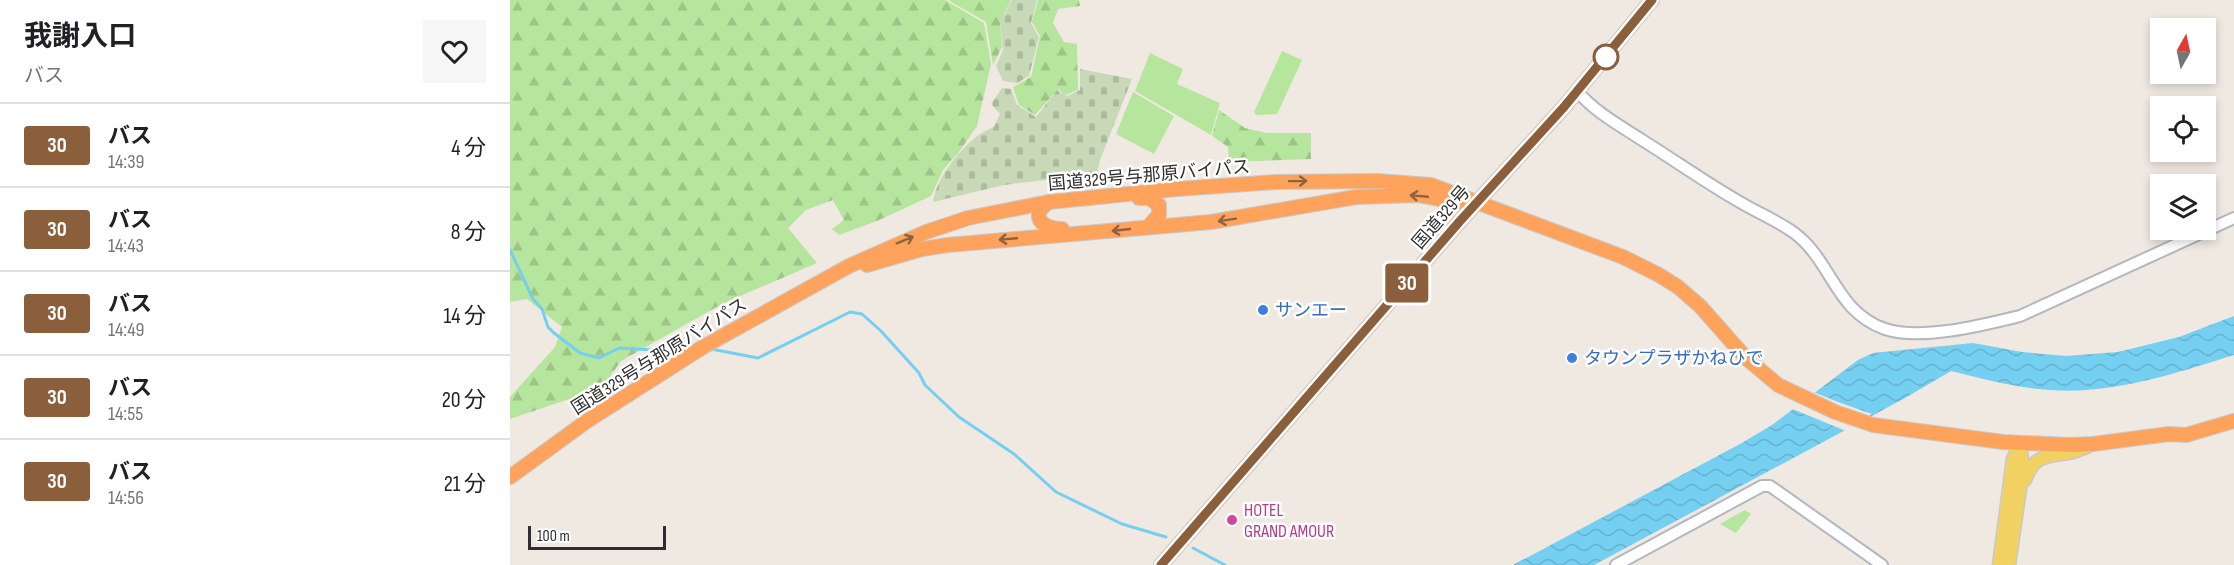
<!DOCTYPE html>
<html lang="ja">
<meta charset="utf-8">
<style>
body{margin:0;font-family:"Sofia Sans Condensed","Noto Sans JP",sans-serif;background:#f6f6f6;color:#202124;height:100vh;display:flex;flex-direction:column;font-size:22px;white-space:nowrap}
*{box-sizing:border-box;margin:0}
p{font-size:20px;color:#757577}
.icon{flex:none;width:33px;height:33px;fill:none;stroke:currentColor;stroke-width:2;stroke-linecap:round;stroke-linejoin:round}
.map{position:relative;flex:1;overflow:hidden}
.side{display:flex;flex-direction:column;background:#fff;width:510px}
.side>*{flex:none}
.badge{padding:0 12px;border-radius:4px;font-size:21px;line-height:39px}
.needle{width:39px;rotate:9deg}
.fabs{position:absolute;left:1640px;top:18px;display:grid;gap:12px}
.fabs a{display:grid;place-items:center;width:66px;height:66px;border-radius:0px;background:#fff;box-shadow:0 3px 9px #0003;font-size:30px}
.scale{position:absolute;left:18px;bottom:15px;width:138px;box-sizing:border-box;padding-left:6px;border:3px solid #2e2e2e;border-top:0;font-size:16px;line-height:21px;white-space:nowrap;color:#2e2e2e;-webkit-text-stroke:4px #fff;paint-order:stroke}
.map>.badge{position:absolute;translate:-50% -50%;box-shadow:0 0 0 3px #fff}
.round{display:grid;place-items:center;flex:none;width:63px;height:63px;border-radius:0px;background:#f6f6f6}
.overview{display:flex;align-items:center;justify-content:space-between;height:102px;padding:0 24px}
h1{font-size:28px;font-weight:700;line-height:45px}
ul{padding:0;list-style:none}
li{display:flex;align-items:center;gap:18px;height:84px;padding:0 24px;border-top:2px solid #e0e0e0}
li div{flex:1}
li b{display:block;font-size:22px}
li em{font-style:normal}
li .badge{min-width:66px;font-weight:700;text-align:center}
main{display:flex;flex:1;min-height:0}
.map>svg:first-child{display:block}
.grass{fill:#b6e59e}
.forest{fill:url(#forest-firs)}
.cemetery{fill:url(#cemetery-stones)}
.water{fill:url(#water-waves)}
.pier{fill:#efe9e1}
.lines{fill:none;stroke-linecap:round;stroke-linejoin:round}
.stream{stroke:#75cff0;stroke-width:3}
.secondary-casing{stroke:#b4b7c1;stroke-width:14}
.primary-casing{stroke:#c9c9c9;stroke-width:15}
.highway-casing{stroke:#c9c9c9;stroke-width:16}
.secondary{stroke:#fff;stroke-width:10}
.primary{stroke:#f2d163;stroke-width:12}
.highway{stroke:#ffa35c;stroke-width:14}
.oneway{stroke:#8c6343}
.line-casing{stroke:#fff;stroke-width:14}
.line{stroke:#8b5e3c;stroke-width:9}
.stop-dot{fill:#fff;stroke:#8b5e3c;stroke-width:3}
.shop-dot{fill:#3f7fe0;stroke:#fff;stroke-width:2}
.hotel-dot{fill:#d1479c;stroke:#fff;stroke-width:2}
.labels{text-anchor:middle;stroke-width:5;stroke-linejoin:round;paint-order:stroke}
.street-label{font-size:18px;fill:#2e2e2e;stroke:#fff}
.shop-label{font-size:18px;fill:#366cbe;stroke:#fff;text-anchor:start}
.hotel-label{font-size:18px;fill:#b23c85;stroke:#fff;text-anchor:start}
</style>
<main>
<section class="side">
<div class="overview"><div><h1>我謝入口</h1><p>バス</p></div><a class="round"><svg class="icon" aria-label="heart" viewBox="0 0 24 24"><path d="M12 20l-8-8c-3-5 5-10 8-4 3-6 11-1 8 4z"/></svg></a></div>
<ul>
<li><span class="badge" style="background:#8b5e3c;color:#fff">30</span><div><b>バス</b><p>14:39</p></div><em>4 分</em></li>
<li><span class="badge" style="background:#8b5e3c;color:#fff">30</span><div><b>バス</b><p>14:43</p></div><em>8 分</em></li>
<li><span class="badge" style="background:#8b5e3c;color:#fff">30</span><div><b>バス</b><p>14:49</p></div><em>14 分</em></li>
<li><span class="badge" style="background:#8b5e3c;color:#fff">30</span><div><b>バス</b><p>14:55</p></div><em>20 分</em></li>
<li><span class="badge" style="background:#8b5e3c;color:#fff">30</span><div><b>バス</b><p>14:56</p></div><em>21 分</em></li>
</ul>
</section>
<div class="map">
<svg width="1724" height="565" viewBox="0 0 1724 565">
<defs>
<pattern id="forest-firs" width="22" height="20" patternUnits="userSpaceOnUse" patternTransform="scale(1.5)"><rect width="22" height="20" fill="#b6e59e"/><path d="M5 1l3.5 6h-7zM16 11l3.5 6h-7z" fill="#9dc588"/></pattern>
<pattern id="cemetery-stones" width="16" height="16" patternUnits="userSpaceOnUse" patternTransform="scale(1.5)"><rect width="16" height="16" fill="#c8d9b8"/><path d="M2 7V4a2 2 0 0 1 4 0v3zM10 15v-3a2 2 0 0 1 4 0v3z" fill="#acbb9e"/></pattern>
<pattern id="water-waves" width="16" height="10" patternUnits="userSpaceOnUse" patternTransform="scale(1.5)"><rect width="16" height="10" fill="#75cff0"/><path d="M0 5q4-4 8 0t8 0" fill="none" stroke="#66b2ce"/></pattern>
</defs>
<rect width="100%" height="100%" fill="#efe9e1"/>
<g class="grass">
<polygon points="772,51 792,60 767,114 746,115 744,112"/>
<polygon points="640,53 673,69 667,84 710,103 701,135 625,91"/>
<polygon points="623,92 664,116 644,154 606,134"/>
<polygon points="1235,510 1241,514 1226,533 1210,524"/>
</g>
<g class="forest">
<polygon points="0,0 435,0 474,23 481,64 467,126 449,152 433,170 421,196 367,221 329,235 322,229 334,220 323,200 296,210 278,228 307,263 212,304 111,361 92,388 0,419 0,397 45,347 52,327 17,299 0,302"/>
<polygon points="438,0 501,0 490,23 492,47 483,65 476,22"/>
<polygon points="528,0 569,0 570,6 548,9 543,23 554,42 567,44 568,90 555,95 548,89 525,115 509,105 503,87 521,77 530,36 522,22"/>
<polygon points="709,110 735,128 757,133 801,133 801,159 719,162 718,147 702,136"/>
</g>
<g class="cemetery">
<polygon points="502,0 527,0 521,23 529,37 519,76 507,83 493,81 486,66 493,50 490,23"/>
<path d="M570,69L622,79L590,160L587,174L494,185L423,202C426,176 460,134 484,127L490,114L481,104L492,88L501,89L507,105L526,117L547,90L557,96L570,90Z"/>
</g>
<path class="water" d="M1724,316V355C1676,370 1628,386 1577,390C1531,394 1484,382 1441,371L1395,398L1084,565H1003L1230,444L1262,425L1348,360L1363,353L1463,343L1512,352L1556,356L1608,352L1669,337Z"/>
<polygon class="pier" points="1301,391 1328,402 1362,414 1336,431 1280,408"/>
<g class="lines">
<g class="stream">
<polyline points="0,250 23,299 32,309 38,327 44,333 70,353 89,358 109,348 177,352"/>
<polyline points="201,349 248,358 340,312 352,314 371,331 409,373 415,385 449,417 504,454 546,492 612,524 656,537"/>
<polyline points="683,548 715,565"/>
</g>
<g class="secondary-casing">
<g id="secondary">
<path d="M1067,91C1085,112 1109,125 1132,140C1164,160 1195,182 1228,201C1246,212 1266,220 1283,232C1322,260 1325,312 1375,329C1411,341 1473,325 1510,316L1724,218"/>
<polyline points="1106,565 1252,486 1260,486 1372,565"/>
</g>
</g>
<g class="primary-casing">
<g id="primary">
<path d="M1515,480C1524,455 1535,457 1558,453C1564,452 1571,449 1577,447"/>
<polyline points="1489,565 1503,459 1510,444"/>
<polyline points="1499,565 1511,482 1512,459 1510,445"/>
</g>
</g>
<g class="highway-casing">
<g id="highway">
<polyline points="629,198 639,198 649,205 649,215 638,227"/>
<path d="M539,202C519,215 531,229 552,229"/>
<polyline points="357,265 412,249 438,245 701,222 846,197 908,195 939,201 958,202"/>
<polyline points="0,477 77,421 193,347 339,266 416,232 458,218 539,202 667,189 766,182 867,181 921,185 1113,257 1149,275 1168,287 1190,306 1236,358 1268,385 1325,412 1363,425 1493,442 1560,445 1583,444 1659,434 1676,435 1724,421"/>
<polyline points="651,565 950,221 1054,107 1142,0"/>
</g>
</g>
<use href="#secondary" class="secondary"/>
<use href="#primary" class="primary"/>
<use href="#highway" class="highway"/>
</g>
<defs><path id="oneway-shaft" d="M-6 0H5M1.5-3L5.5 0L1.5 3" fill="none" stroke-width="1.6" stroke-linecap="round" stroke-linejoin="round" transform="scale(1.5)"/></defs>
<g class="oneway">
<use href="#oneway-shaft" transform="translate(788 181) rotate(-1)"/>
<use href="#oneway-shaft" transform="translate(909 196) rotate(-175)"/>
<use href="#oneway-shaft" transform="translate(717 220) rotate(171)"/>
<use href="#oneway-shaft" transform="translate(611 230) rotate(174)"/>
<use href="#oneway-shaft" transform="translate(498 239) rotate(175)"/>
<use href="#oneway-shaft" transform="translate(395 240) rotate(-22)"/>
</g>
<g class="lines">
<g class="line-casing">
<polyline id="line" points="651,565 950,221 1054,107 1142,0"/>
</g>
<use href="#line" class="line"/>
</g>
<circle class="stop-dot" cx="1096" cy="57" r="12"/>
<g class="shop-dot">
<circle cx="753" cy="310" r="6"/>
<circle cx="1062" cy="358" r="6"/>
</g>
<circle class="hotel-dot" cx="722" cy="520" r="6"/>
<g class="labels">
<g class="street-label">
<text transform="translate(639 175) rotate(-5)" y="6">国道329号与那原バイパス</text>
<text transform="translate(931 217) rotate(-49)" y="6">国道329号</text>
<text transform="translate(149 356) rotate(-32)" y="6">国道329号与那原バイパス</text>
</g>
<g class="shop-label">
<text x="765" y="316">サンエー</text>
<text x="1074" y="364">タウンプラザかねひで</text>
</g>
<g class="hotel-label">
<text x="734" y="516">HOTEL<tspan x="734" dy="21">GRAND AMOUR</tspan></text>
</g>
</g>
</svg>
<div class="fabs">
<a><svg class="needle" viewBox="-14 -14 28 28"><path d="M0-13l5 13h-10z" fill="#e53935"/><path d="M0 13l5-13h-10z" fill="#757577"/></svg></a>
<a><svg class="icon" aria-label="locate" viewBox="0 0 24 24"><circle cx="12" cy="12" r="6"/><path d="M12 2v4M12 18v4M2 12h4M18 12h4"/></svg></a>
<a><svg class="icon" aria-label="layers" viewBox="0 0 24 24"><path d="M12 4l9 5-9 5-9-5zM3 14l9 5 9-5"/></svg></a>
</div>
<div class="scale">100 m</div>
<b class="badge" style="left:897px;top:283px;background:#8b5e3c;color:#fff">30</b>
</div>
</main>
